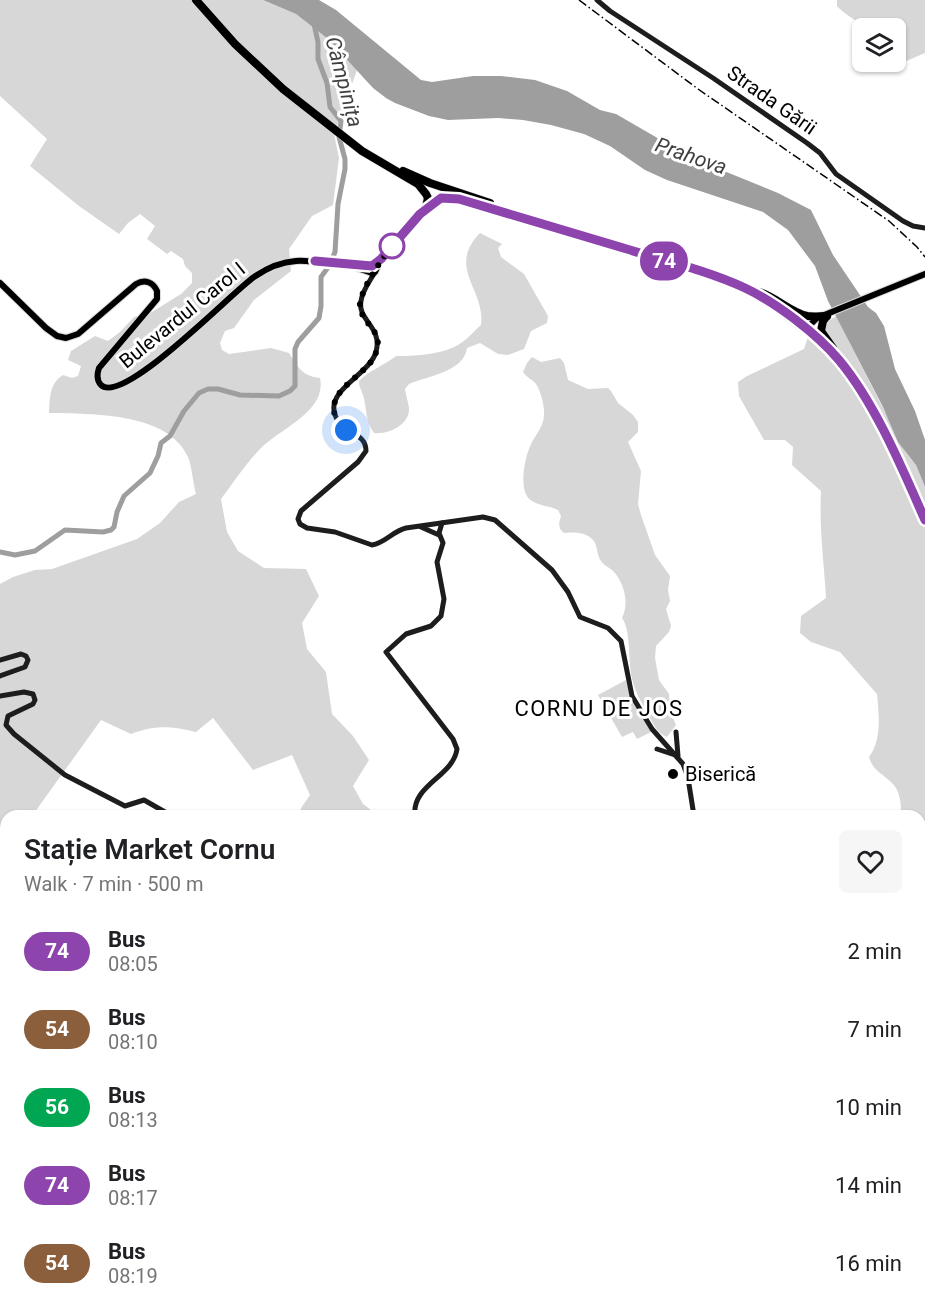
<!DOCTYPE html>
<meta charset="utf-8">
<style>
body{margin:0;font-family:Roboto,sans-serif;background:#f6f6f6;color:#202124;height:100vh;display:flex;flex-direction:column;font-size:22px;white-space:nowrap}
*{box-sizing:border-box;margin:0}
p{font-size:20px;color:#757577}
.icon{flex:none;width:33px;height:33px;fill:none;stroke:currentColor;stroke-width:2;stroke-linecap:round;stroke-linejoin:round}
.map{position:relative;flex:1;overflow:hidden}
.sheet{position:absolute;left:0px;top:810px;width:926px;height:504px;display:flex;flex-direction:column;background:#fff;border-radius:18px 18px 0 0;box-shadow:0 2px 4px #0004}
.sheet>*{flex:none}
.badge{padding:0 12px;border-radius:20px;font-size:21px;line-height:39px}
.controls{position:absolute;left:852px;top:18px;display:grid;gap:12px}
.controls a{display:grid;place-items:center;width:54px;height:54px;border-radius:9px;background:#fff;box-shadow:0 2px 4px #0004;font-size:30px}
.you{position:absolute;width:30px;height:30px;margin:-15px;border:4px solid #fff;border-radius:50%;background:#1a73e8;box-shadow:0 0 0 9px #1a73e833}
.map>.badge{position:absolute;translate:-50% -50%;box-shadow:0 0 0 3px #fff}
.round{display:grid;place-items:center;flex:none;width:63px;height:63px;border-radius:9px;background:#f6f6f6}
.summary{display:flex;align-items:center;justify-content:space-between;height:102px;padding:0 24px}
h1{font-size:28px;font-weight:600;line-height:45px}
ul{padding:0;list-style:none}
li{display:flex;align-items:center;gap:18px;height:78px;padding:0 24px}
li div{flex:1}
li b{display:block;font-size:22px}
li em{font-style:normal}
li .badge{min-width:66px;font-weight:700;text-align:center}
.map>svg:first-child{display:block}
.green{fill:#d7d7d7}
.water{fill:#9e9e9e}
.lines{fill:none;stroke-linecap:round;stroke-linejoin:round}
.river{stroke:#9e9e9e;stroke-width:5}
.primary-casing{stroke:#dbdbdb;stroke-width:8}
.highway-casing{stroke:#dbdbdb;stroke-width:9}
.secondary{stroke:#1d1d1d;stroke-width:5}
.primary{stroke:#000;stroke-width:6}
.highway{stroke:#000;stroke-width:8}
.rail{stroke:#000;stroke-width:1.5;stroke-dasharray:9 3 1.5 3;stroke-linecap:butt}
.line-casing{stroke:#fff;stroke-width:14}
.line{stroke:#8e44ad;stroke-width:9}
.walk{stroke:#000;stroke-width:6;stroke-dasharray:0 10.8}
.stop-dot{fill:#fff;stroke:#8e44ad;stroke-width:3}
.poi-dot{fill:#000;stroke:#fff;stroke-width:2}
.labels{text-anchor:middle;stroke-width:6;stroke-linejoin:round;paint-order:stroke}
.street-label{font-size:20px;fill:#000;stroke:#fff}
.poi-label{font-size:20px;fill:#000;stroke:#fff;text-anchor:start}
.water-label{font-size:21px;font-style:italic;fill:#3f3f3f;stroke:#fff}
.quarter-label{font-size:22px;letter-spacing:1.5px;fill:#000;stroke:#fff}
</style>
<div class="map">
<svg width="925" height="1314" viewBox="0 0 925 1314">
<rect width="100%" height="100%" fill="#fff"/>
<g class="green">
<path d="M0,0H263L296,14L328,39L357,70L334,134L339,158L333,205L312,216L289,249L291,271L254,300L234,328L225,331L220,343L222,350L229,354L271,348L289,353C299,368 302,376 320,378C327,411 281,428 261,448C246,463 234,482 221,499L227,532L238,551L264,568L306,569L319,596L302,623L307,649L326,672L332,714L353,736L369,760L353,786L363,804L379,816H299L301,808L310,795L292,755L253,770L213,718L196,732C171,726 155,725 131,734L101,720L32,816H6V1308H327L336,1314H0V584L13,577L35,570L52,569L137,539L160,523L179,502L196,494C193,483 192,467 188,457C168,412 91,414 49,413C50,398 49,384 63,375L72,378L78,376L81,366L68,360L71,351L95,336L108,341L120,332L134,317L152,312L181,294L192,283V273L185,266L183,259L171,251L167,254L147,239L155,226L140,214L128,223L119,234L79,206L30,166L47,139L0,96Z"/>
<path d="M837,0H925V53L904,62L896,60V28H863C856,19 845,15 837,6Z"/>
<path d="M480,233L502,244L498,248L501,257L524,274L548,316L547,323L531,331L524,349L508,355L498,354L480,343L467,348C464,372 427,376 409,384L405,389C406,395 408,402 409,408C410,425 388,435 374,433C365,421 367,408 363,395C361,389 359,387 359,381C371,369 382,367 396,356C415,356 437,355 454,347C464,343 473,332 481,325C486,290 446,268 480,233Z"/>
<path d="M836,316L905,451L916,465L925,487V886L920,871V816H901C901,804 901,792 892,783C882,773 873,771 869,757C882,740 879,715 877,694L840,652L811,642L800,633L801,616L826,598C824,562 819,527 821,491L792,465L793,447L785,440H764L739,396L738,382L747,376L804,349L809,334Z"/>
<path d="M532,357L541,362L560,358L564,363L568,380L588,389L608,388L611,391L618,403L633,415L638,422V432L628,442L641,471L638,504L641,515L655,555L670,576L668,590L670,601L666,609L671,626L669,632L656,646L655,658L659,680L669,694L670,710L676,725L667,737C658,734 653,724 649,716C643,705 636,694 633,682C627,663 632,632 622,618C629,604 625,586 615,573C611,568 604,566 601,561C596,554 598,544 592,539C585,532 573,532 564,533L560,529L559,523L561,516L558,510C550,506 540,506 532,501C518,493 524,462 529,449C533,437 543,429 544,416C545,408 541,391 536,384C532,379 527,378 523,372L527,363Z"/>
<polygon points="626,680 630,697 651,732 637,739 633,732 622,737 598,695"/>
</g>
<polygon class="water" points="263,0 319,0 336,10 421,80 432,82 473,76 501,76 535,80 567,91 600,110 616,114 692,158 778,193 811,210 833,255 868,307 876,313 884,326 895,369 915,411 925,440 925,487 916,465 898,442 883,407 828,301 815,266 788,230 763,212 667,180 645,170 610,146 584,134 551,125 523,120 498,118 448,120 429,116 395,103 386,98 373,88 328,39 296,14"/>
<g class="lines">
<polyline class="river" points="0,552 15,555 35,551 65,530 103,532 111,530 114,527 117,512 124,496 150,473 158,456 161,443 170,436 184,411 199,393 208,389 218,389 240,395 279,396 290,391 295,386 295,349 298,342 319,318 321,306 321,277 329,266 335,252 338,204 345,169 345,159 339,137 341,121 330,107 327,83 318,59 318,42 314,24"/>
<g class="primary-casing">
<g id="primary">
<polyline points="357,268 372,273 375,272 381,259 420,214 425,207 427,198"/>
<path d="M0,283L46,328L57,336L66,338L78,334L136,284C145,279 153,282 157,291V299L99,368C97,374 96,380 101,385C123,406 232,292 254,277C267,268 281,262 296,261C323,259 359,275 381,259"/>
<polyline points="809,326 817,318 925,274"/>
</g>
</g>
<g class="highway-casing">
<g id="highway">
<polyline points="196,0 235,44 283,89 362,151 418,184 426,194 430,202 437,203 441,198 459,199 714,277 746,289 771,304 823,344 849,373 876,418 925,520"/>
<polyline points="403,171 430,183 490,203"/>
<path d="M759,292C776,297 790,312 807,316C814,317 820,316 827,316"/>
<polyline points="827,316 823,321 821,331 833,348"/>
</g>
</g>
<g class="secondary">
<polyline points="597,0 610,11 713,78 807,143 820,153 836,174 903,221 913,226 925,228"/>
<path d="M375,272C370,281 362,291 361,301C357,320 383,327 376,352C370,373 331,388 334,410C338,437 366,429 366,451L358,462L301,511L298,519L300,524L307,528L335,532L372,545C385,543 393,531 406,528L483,517L495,520L552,570L568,592L580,617L608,628L621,641L632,696L652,729L683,764L688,778L694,816"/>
<polyline points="421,527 439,535"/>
<polyline points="0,660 21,654 26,656 28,660 25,667 0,676"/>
<polyline points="0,696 24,692 33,694 35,700 33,704 8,716 6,725 14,734 65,775 125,806 144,800 172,816"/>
<polyline points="676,732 678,756"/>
<polyline points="657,749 675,755"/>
<path d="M415,816C411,785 453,777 457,749L453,739L386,652L406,634L431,626L441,616L444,599L437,562L443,543L439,533L442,523"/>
<polyline points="800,1308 807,1314"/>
</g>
<use href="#primary" class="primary"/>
<use href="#highway" class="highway"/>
<polyline class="rail" points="579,0 698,89 889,221 917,247 925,257"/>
</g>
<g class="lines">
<g class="line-casing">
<path id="line" d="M315,261L372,266L381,259L420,214L441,198L459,199C513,215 566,231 620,247C662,260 706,270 745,288C777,303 817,334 839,360C875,403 902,468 925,520"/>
</g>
<use href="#line" class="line"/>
<path class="walk" d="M346,430C340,427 337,423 335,416C327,389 363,378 374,357C387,331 363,327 360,307C358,293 383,257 392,246"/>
</g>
<circle class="stop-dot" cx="392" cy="246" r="12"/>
<circle class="poi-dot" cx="673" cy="774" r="6"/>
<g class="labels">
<g class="street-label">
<text transform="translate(772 100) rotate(35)" y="7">Strada Gării</text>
<text transform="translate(182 315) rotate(-39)" y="7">Bulevardul Carol I</text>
</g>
<g class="poi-label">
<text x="685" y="781">Biserică</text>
</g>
<g class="water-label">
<text transform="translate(344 82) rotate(75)" y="7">Câmpinița</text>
<text transform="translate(691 156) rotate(19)" y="7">Prahova</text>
</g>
<g class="quarter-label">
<text x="599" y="716">CORNU DE JOS</text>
</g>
</g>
</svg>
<div class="controls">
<a><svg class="icon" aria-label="layers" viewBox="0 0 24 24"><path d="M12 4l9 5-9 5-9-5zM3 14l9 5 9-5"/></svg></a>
</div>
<div class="you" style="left:346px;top:430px"></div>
<b class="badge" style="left:664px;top:261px;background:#8e44ad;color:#fff">74</b>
<section class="sheet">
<div class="summary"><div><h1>Stație Market Cornu</h1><p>Walk · 7 min · 500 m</p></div><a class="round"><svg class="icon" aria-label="heart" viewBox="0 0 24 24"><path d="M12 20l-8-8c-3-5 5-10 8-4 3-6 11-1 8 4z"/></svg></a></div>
<ul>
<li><span class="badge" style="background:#8e44ad;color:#fff">74</span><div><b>Bus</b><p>08:05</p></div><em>2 min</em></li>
<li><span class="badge" style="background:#8b5e3c;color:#fff">54</span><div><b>Bus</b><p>08:10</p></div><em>7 min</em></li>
<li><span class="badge" style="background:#00a651;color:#fff">56</span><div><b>Bus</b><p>08:13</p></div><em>10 min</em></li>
<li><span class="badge" style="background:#8e44ad;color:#fff">74</span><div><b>Bus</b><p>08:17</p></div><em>14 min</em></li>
<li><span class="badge" style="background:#8b5e3c;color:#fff">54</span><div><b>Bus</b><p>08:19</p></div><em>16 min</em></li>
</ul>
</section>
</div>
